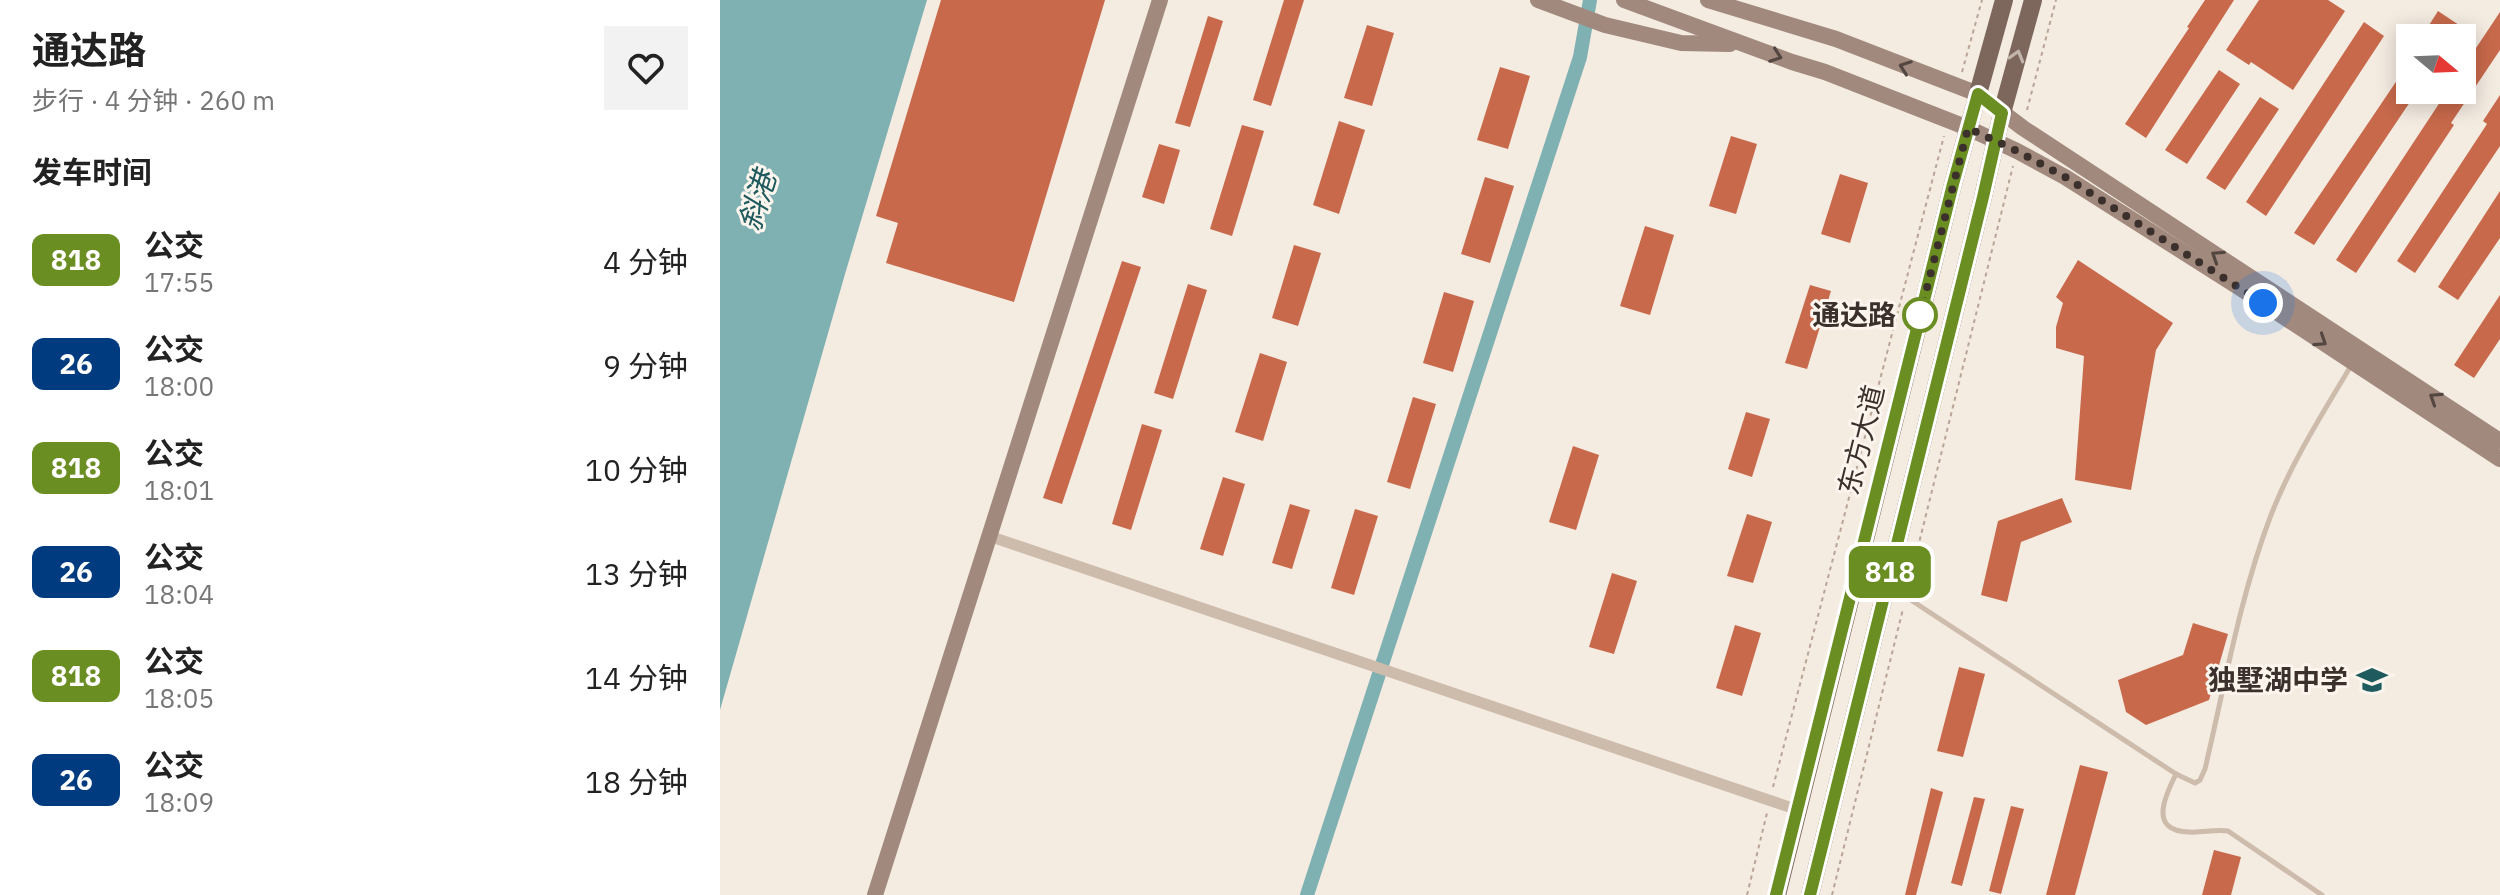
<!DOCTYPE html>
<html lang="zh">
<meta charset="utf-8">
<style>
body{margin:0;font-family:"IBM Plex Sans","Noto Sans SC",sans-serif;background:#f2f2f2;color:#222;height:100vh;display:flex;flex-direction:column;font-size:30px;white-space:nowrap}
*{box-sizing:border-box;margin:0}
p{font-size:26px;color:#767676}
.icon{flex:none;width:44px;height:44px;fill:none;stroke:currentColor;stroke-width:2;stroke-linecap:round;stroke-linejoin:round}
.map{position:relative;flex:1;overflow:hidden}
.side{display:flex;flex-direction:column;background:#fff;width:720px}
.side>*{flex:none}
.badge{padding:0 16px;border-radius:12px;font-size:28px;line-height:52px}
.needle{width:52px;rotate:109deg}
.tools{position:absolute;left:1676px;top:24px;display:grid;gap:16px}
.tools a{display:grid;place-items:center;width:80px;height:80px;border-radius:0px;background:#fff;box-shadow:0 4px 20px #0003;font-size:40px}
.you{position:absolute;width:40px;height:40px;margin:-20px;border:6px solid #fff;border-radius:50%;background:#1a73e8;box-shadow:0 0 0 12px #1a73e833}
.map>.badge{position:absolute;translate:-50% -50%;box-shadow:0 0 0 4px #fff}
h2{padding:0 32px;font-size:30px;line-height:72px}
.round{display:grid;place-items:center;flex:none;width:84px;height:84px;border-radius:0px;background:#f2f2f2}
.overview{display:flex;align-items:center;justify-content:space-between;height:136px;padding:0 32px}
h1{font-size:38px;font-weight:700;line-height:60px}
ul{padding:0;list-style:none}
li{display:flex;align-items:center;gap:24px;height:104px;padding:0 32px}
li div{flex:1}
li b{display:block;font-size:30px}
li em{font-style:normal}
li .badge{min-width:88px;font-weight:700;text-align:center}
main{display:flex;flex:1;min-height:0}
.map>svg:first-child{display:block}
.water{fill:#7fb0b2}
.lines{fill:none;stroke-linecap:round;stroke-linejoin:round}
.canal{stroke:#7fb0b2;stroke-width:14}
.building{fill:#c8694b}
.path{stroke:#b9a596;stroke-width:2;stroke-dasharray:4 4;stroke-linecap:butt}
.lane{stroke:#cdbbac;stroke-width:5}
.street{stroke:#cdbbac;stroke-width:11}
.secondary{stroke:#a18a7d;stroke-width:16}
.primary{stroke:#7d675c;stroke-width:18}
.oneway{stroke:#544640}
.oneway2{stroke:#c2b5ac}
.line-casing{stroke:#fff;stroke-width:18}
.line{stroke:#6b8e23;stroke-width:12}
.walk{stroke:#3b302b;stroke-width:8;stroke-dasharray:0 14.4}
.stop-dot{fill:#fff;stroke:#6b8e23;stroke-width:4}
.labels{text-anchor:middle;stroke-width:6;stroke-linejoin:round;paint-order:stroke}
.stop-label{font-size:28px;font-weight:bold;fill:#3b302b;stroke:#fbf5ee;text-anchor:end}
.street-label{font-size:28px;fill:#3b302b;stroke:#fbf5ee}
.poi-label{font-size:28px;font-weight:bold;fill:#3b302b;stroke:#fbf5ee;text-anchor:end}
.water-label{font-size:30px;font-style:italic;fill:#1f5a5e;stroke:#fbf5ee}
</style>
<main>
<section class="side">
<div class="overview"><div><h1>通达路</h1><p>步行 · 4 分钟 · 260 m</p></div><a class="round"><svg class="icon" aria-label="heart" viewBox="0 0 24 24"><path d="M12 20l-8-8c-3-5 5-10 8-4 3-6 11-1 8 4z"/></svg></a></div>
<h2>发车时间</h2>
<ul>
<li><span class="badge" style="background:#6b8e23;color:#fff">818</span><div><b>公交</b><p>17:55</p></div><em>4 分钟</em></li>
<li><span class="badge" style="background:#003b80;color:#fff">26</span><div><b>公交</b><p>18:00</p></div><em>9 分钟</em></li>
<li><span class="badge" style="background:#6b8e23;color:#fff">818</span><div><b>公交</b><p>18:01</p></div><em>10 分钟</em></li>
<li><span class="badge" style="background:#003b80;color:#fff">26</span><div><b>公交</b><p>18:04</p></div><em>13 分钟</em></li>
<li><span class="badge" style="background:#6b8e23;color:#fff">818</span><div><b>公交</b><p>18:05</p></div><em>14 分钟</em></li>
<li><span class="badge" style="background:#003b80;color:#fff">26</span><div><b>公交</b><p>18:09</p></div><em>18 分钟</em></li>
</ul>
</section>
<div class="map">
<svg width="1780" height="895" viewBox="0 0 1780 895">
<rect width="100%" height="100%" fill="#f4ebe1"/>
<polygon class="water" points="0,0 207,0 125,274 0,710"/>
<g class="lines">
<polyline class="canal" points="587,895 860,57 870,0"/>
</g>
<g class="building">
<polygon points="221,0 385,0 294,302 166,263 178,223 156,216"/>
<polygon points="564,0 584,0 551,106 533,100"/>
<polygon points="1485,0 1514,0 1426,138 1405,124 1469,28 1467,27"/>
<polygon points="1539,0 1608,0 1625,11 1573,90 1531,62 1529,65 1506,50"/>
<polygon points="1718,11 1739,25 1730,38 1701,38"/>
<polygon points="1780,12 1780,50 1731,123 1734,125 1636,273 1616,260 1728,90 1742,90 1742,69"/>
<polygon points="488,16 503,21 470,127 455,123"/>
<polygon points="1644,22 1664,36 1546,216 1526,202"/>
<polygon points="647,25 674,33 652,106 624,98"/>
<polygon points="1690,61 1690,93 1694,96 1594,245 1574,233"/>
<polygon points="780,67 810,76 788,149 757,140"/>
<polygon points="1499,70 1520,84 1467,164 1445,150"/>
<polygon points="1780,95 1780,146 1695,273 1677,261 1767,124 1763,121"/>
<polygon points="1540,97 1559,109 1505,190 1486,178"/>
<polygon points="619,121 645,130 619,214 593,205"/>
<polygon points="522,125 544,131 512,236 490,229"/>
<polygon points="1011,136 1037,144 1016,214 989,206"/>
<polygon points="439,144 460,150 444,204 422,197"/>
<polygon points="1120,174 1148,183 1130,243 1101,234"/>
<polygon points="765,177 794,186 770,263 741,254"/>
<polygon points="1780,191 1780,238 1738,300 1718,287"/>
<polygon points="925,226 954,235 930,315 900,306"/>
<polygon points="574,245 601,253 578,326 552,318"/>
<polygon points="1358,260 1453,323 1436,350 1411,490 1355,480 1364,356 1336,348 1336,327 1343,303 1336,297"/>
<polygon points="402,261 421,267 342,504 323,498"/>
<polygon points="468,284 487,290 453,399 434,393"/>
<polygon points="1090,285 1111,291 1087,369 1065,363"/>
<polygon points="724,292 754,301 733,372 703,363"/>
<polygon points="1780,295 1780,339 1754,378 1734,365"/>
<polygon points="540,353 567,362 543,441 515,432"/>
<polygon points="693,397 716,404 690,489 667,482"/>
<polygon points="1026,412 1050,419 1032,477 1008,469"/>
<polygon points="422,424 442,430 411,530 392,524"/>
<polygon points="853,446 879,455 856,530 829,522"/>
<polygon points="503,477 525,484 503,556 480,549"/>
<polygon points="1342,498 1352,522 1301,542 1287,602 1261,595 1278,521"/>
<polygon points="570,504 590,510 572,569 552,563"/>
<polygon points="635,509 658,516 634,595 611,588"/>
<polygon points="1027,514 1052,522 1033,583 1007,576"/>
<polygon points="892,573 917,581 894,654 869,647"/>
<polygon points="1473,623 1508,634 1489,700 1426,725 1406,712 1398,680 1463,655"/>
<polygon points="1015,625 1041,633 1022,696 996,688"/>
<polygon points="1239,667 1265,674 1243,757 1217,751"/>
<polygon points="1360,765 1388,772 1355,895 1326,895"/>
<polygon points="1211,788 1223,792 1196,895 1185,895"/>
<polygon points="1254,797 1265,799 1242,886 1231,883"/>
<polygon points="1291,806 1304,809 1281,894 1269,891"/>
<polygon points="1494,850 1521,857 1511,895 1482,895"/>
</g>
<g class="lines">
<g class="path">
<polyline points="1242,72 1262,0"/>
<polyline points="1307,110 1336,0"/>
<polyline points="1188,587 1293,166"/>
<polyline points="1053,787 1224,136"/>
<polyline points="1027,895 1047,813"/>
<polyline points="1112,895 1183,609"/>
</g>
<g class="lane">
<path d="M1171,587L1456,774L1475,783L1480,780L1485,769C1505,684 1520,596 1551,515C1572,461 1603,413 1632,364"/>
<path d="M1456,774C1445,796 1428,831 1469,832C1482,833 1494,829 1508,831L1602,895"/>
</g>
<polyline class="street" points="269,536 1078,810"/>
<g class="secondary">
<polyline points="818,0 885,25 961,43 1010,44"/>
<polyline points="904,0 1072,62 1105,72 1248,128 1297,151 1345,177 1520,288 1780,459"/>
<polyline points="988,0 1116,39 1258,94 1303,128 1780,441"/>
<polyline points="155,895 440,0"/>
</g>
<g class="primary">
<polyline points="1057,895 1233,184 1284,0"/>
<polyline points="1090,895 1263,197 1282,113 1313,0"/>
</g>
</g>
<defs><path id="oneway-chevron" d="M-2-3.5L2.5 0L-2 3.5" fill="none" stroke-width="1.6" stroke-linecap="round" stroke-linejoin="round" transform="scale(2)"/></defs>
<g class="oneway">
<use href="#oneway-chevron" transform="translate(1056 56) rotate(20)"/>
<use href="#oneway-chevron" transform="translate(1185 67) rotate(-160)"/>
<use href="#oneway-chevron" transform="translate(1497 256) rotate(-147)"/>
<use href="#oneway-chevron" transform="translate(1601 341) rotate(33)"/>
<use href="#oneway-chevron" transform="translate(1715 398) rotate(-147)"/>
</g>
<use class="oneway2" href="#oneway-chevron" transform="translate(1297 56) rotate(-74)"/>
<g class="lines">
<g class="line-casing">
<polyline id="line" points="1056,895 1233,184 1258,94 1282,113 1263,197 1090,895"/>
</g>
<use href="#line" class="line"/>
<polyline class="walk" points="1200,315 1248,128 1297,151 1345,177 1543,303"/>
</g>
<defs>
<g id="school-bare" transform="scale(2.4)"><path d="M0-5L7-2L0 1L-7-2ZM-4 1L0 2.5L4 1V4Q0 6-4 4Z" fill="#1f5a5e" stroke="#fbf5ee" stroke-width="2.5" paint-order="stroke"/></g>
</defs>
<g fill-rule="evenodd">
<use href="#school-bare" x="1652" y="680"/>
</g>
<circle class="stop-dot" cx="1200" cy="315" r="16"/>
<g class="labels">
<g class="stop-label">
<text x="1176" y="325">通达路</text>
</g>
<g class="street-label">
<text transform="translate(1141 440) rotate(-76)" y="10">东方大道</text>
</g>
<g class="poi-label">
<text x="1628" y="690">独墅湖中学</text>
</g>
<g class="water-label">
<text transform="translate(38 201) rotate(-73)" y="10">斜港</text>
</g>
</g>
</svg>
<div class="tools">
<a><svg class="needle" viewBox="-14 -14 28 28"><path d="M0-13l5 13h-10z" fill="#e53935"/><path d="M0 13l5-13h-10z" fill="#767676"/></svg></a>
</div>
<div class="you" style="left:1543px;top:303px"></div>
<b class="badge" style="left:1170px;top:572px;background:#6b8e23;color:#fff">818</b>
</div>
</main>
